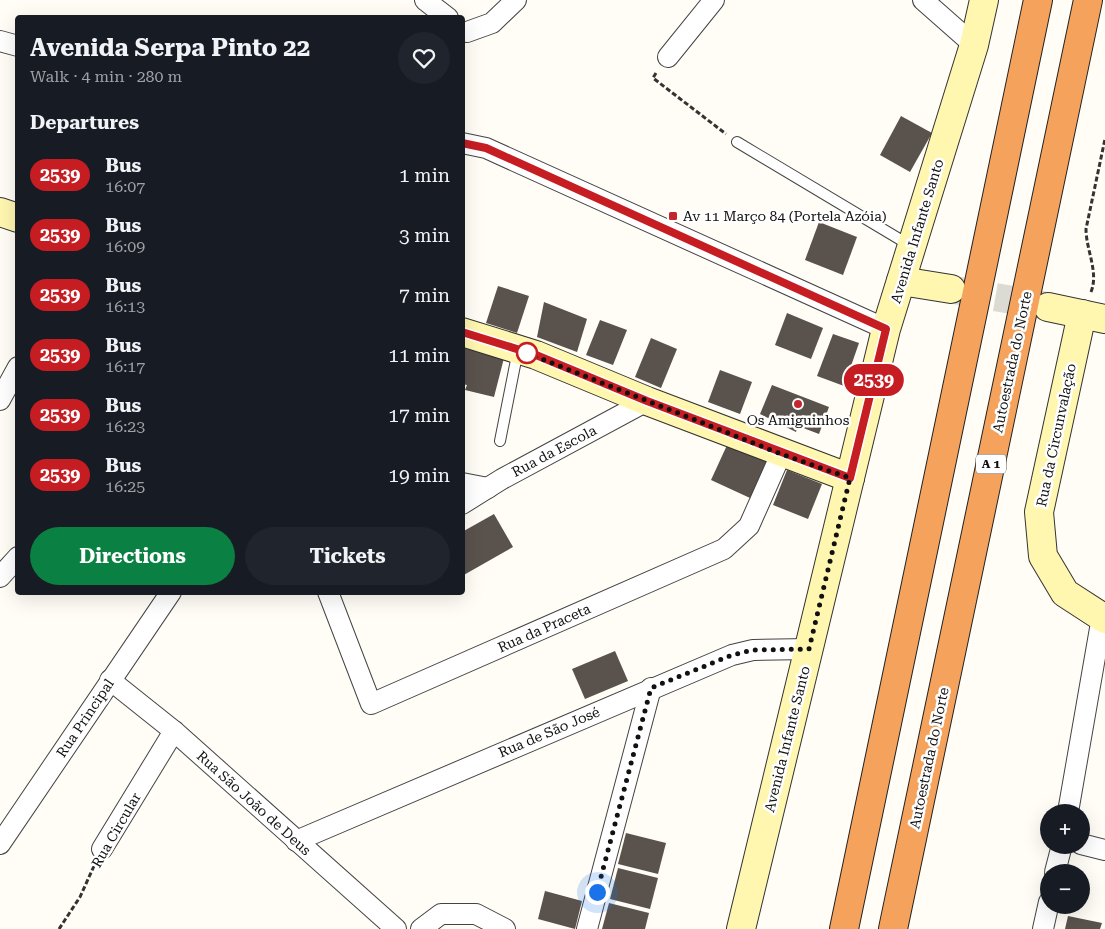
<!DOCTYPE html>
<meta charset="utf-8">
<style>
body{margin:0;font-family:"Roboto Serif",serif;background:#20242c;color:#f1f3f6;height:100vh;display:flex;flex-direction:column;font-size:19px;white-space:nowrap}
*{box-sizing:border-box;margin:0}
p{font-size:16px;color:#9ea1a6}
.icon{flex:none;width:28px;height:28px;fill:none;stroke:currentColor;stroke-width:2;stroke-linecap:round;stroke-linejoin:round}
.map{position:relative;flex:1;overflow:hidden}
.sheet{position:absolute;left:15px;top:15px;width:450px;height:580px;display:flex;flex-direction:column;background:#171b24;border-radius:5px;box-shadow:0 5px 20px #0002}
.sheet>*{flex:none}
.badge{padding:0 10px;border-radius:16px;font-size:18px;line-height:32px}
.fabs{position:absolute;left:1040px;top:804px;display:grid;gap:10px}
.fabs a{display:grid;place-items:center;width:50px;height:50px;border-radius:50%;background:#171b24;box-shadow:0 5px 20px #0002;font-size:25px}
.you{position:absolute;width:25px;height:25px;margin:-12px;border:4px solid #fff;border-radius:50%;background:#1a73e8;box-shadow:0 0 0 8px #1a73e833}
.map>.badge{position:absolute;translate:-50% -50%;box-shadow:0 0 0 2px #fff}
h2{padding:0 15px;font-size:19px;line-height:45px}
.round{display:grid;place-items:center;flex:none;width:52px;height:52px;border-radius:26px;background:#20242c}
.summary{display:flex;align-items:center;justify-content:space-between;height:85px;padding:0 15px}
h1{font-size:24px;font-weight:700;line-height:38px}
.cta{display:flex;gap:10px;margin-top:auto;padding:10px 15px}
.cta a{flex:1;height:58px;border-radius:30px;background:#0b8043;color:#fff;font-size:20px;font-weight:700;line-height:58px;text-align:center}
.cta a+a{background:#20242c;color:#f1f3f6}
ul{padding:0;list-style:none}
li{display:flex;align-items:center;gap:15px;height:60px;padding:0 15px}
li div{flex:1}
li b{display:block;font-size:19px}
li em{font-style:normal}
li .badge{min-width:55px;font-weight:700;text-align:center}
.map>svg:first-child{display:block}
.building{fill:#5a524d}
.lines{fill:none;stroke-linecap:round;stroke-linejoin:round}
.secondary-tunnel{stroke:#dbdad3;stroke-width:28;stroke-dasharray:28 14;stroke-linecap:butt}
.lane-casing{stroke:#444;stroke-width:12}
.street-casing{stroke:#444;stroke-width:22}
.secondary-casing{stroke:#333;stroke-width:30}
.highway-casing{stroke:#222;stroke-width:30}
.path{stroke:#333;stroke-width:3;stroke-dasharray:5 2.5;stroke-linecap:butt}
.lane{stroke:#fff;stroke-width:10}
.street{stroke:#fff;stroke-width:20}
.secondary{stroke:#fff6b0;stroke-width:28}
.highway{stroke:#f5a25d;stroke-width:28}
.line-casing{stroke:#fff;stroke-width:11}
.line{stroke:#c61d23;stroke-width:8}
.walk{stroke:#111;stroke-width:5;stroke-dasharray:0 9}
.poi-dot{fill:#c4262e;stroke:#fff;stroke-width:2}
.stop-dot{fill:#fff;stroke:#c61d23;stroke-width:2.5}
.labels{text-anchor:middle;stroke-width:5;stroke-linejoin:round;paint-order:stroke}
.shield{fill:#fff;stroke:#585858;stroke-width:1}
.shield-label{font-size:12px;font-weight:bold;fill:#111}
.poi-label{font-size:14px;fill:#111;stroke:#fff;text-anchor:start}
.street-label{font-size:14px;fill:#111;stroke:#fff}
</style>
<div class="map">
<svg width="1105" height="929" viewBox="0 0 1105 929">
<rect width="100%" height="100%" fill="#fffdf5"/>
<g class="building">
<polygon points="901,116 932,133 910,172 880,155"/>
<polygon points="819,222 857,237 843,275 805,260"/>
<polygon points="498,286 529,296 517,333 486,323"/>
<polygon points="544,302 587,319 577,352 537,337"/>
<polygon points="787,313 823,328 811,359 775,345"/>
<polygon points="600,320 627,330 613,365 586,355"/>
<polygon points="833,334 859,343 844,386 817,376"/>
<polygon points="651,338 677,349 661,388 635,377"/>
<polygon points="462,347 504,358 494,397 465,390 467,385 462,384"/>
<polygon points="720,370 752,382 740,414 708,402"/>
<polygon points="772,385 829,407 819,434 798,426 796,432 760,414"/>
<polygon points="728,443 769,459 750,498 711,480"/>
<polygon points="787,470 822,484 808,519 773,505"/>
<polygon points="494,514 513,547 462,576 462,532"/>
<polygon points="615,651 628,681 585,699 572,669"/>
<polygon points="626,833 666,843 658,874 618,864"/>
<polygon points="618,868 658,878 650,909 610,899"/>
<polygon points="545,891 582,901 575,929 538,919"/>
<polygon points="609,903 649,913 645,929 602,929"/>
<polygon points="1068,916 1102,923 1100,929 1065,929"/>
</g>
<g class="lines">
<polyline class="secondary-tunnel" points="954,290 1047,306"/>
<g class="lane-casing">
<g id="lane">
<polyline points="737,142 911,246"/>
<polyline points="500,441 518,350"/>
</g>
</g>
<g class="street-casing">
<g id="street">
<polyline points="425,0 448,18"/>
<polyline points="923,0 974,45"/>
<polyline points="467,32 492,23 516,0"/>
<polyline points="0,41 18,46"/>
<polyline points="668,57 714,0"/>
<polyline points="462,143 486,148 886,329"/>
<polyline points="0,400 18,367"/>
<polyline points="462,483 488,488"/>
<polyline points="462,504 502,479 647,401"/>
<polyline points="0,577 18,557"/>
<polyline points="328,592 371,704 724,549 749,526 781,454"/>
<polyline points="110,680 174,731 396,929"/>
<polyline points="1068,812 1102,617"/>
<polyline points="296,841 732,655 753,650 809,649"/>
<polyline points="0,844 171,592"/>
<polyline points="1081,844 1105,850"/>
<polyline points="102,849 174,731"/>
<polyline points="1055,872 1062,845"/>
<polyline points="421,929 441,914 476,914 505,929"/>
<polyline points="587,929 651,688"/>
<polyline points="1043,929 1049,902"/>
</g>
</g>
<g class="secondary-casing">
<g id="secondary">
<polyline points="0,212 18,218"/>
<polyline points="901,281 951,289"/>
<polyline points="1048,307 1105,319"/>
<polyline points="1082,314 1039,512 1043,556 1065,593 1105,619"/>
<polyline points="462,332 536,355 647,401 850,478"/>
<polyline points="741,929 886,329 974,45 984,0"/>
</g>
</g>
<g class="highway-casing">
<g id="highway">
<polyline points="844,929 1038,0"/>
<polyline points="893,929 1088,0"/>
</g>
</g>
<g class="path">
<polyline points="656,73 653,78 726,134"/>
<path d="M1091,292C1099,272 1086,250 1086,229L1105,139"/>
<polyline points="59,929 80,897 94,866"/>
</g>
<use href="#lane" class="lane"/>
<use href="#street" class="street"/>
<use href="#secondary" class="secondary"/>
<use href="#highway" class="highway"/>
</g>
<g class="lines">
<g class="line-casing">
<polyline id="line" points="462,143 486,148 886,329 850,478 647,401 536,355 462,332"/>
</g>
<use href="#line" class="line"/>
<polyline class="walk" points="527,353 781,454 850,478 809,649 753,650 732,655 651,688 597,892"/>
</g>
<g class="poi-dot">
<rect x="668" y="211" width="10" height="10" rx="2.5"/>
<circle cx="798" cy="404" r="5"/>
</g>
<circle class="stop-dot" cx="527" cy="353" r="10"/>
<g class="labels">
<rect class="shield" x="976" y="454.5" width="30" height="19" rx="4"/>
<g class="shield-label">
<text x="991" y="468">A 1</text>
</g>
<g class="poi-label">
<text x="683" y="221">Av 11 Março 84 (Portela Azóia)</text>
<text x="798" y="425" text-anchor="middle">Os Amiguinhos</text>
</g>
<g class="street-label">
<text transform="translate(917 231) rotate(-73)" y="5">Avenida Infante Santo</text>
<text transform="translate(1012 362) rotate(-78)" y="5">Autoestrada do Norte</text>
<text transform="translate(1056 435) rotate(-78)" y="5">Rua da Circunvalação</text>
<text transform="translate(554 451) rotate(-28)" y="5">Rua da Escola</text>
<text transform="translate(544 628) rotate(-24)" y="5">Rua da Praceta</text>
<text transform="translate(85 718) rotate(-56)" y="5">Rua Principal</text>
<text transform="translate(549 732) rotate(-23)" y="5">Rua de São José</text>
<text transform="translate(787 739) rotate(-76)" y="5">Avenida Infante Santo</text>
<text transform="translate(929 758) rotate(-78)" y="5">Autoestrada do Norte</text>
<text transform="translate(254 803) rotate(42)" y="5">Rua São João de Deus</text>
<text transform="translate(116 830) rotate(-60)" y="5">Rua Circular</text>
</g>
</g>
</svg>
<div class="fabs">
<a>+</a>
<a>−</a>
</div>
<div class="you" style="left:597px;top:892px"></div>
<b class="badge" style="left:874px;top:380px;background:#c61d23;color:#fff">2539</b>
<section class="sheet">
<div class="summary"><div><h1>Avenida Serpa Pinto 22</h1><p>Walk · 4 min · 280 m</p></div><a class="round"><svg class="icon" aria-label="heart" viewBox="0 0 24 24"><path d="M12 20l-8-8c-3-5 5-10 8-4 3-6 11-1 8 4z"/></svg></a></div>
<h2>Departures</h2>
<ul>
<li><span class="badge" style="background:#c61d23;color:#fff">2539</span><div><b>Bus</b><p>16:07</p></div><em>1 min</em></li>
<li><span class="badge" style="background:#c61d23;color:#fff">2539</span><div><b>Bus</b><p>16:09</p></div><em>3 min</em></li>
<li><span class="badge" style="background:#c61d23;color:#fff">2539</span><div><b>Bus</b><p>16:13</p></div><em>7 min</em></li>
<li><span class="badge" style="background:#c61d23;color:#fff">2539</span><div><b>Bus</b><p>16:17</p></div><em>11 min</em></li>
<li><span class="badge" style="background:#c61d23;color:#fff">2539</span><div><b>Bus</b><p>16:23</p></div><em>17 min</em></li>
<li><span class="badge" style="background:#c61d23;color:#fff">2539</span><div><b>Bus</b><p>16:25</p></div><em>19 min</em></li>
</ul>
<div class="cta"><a>Directions</a><a>Tickets</a></div>
</section>
</div>
